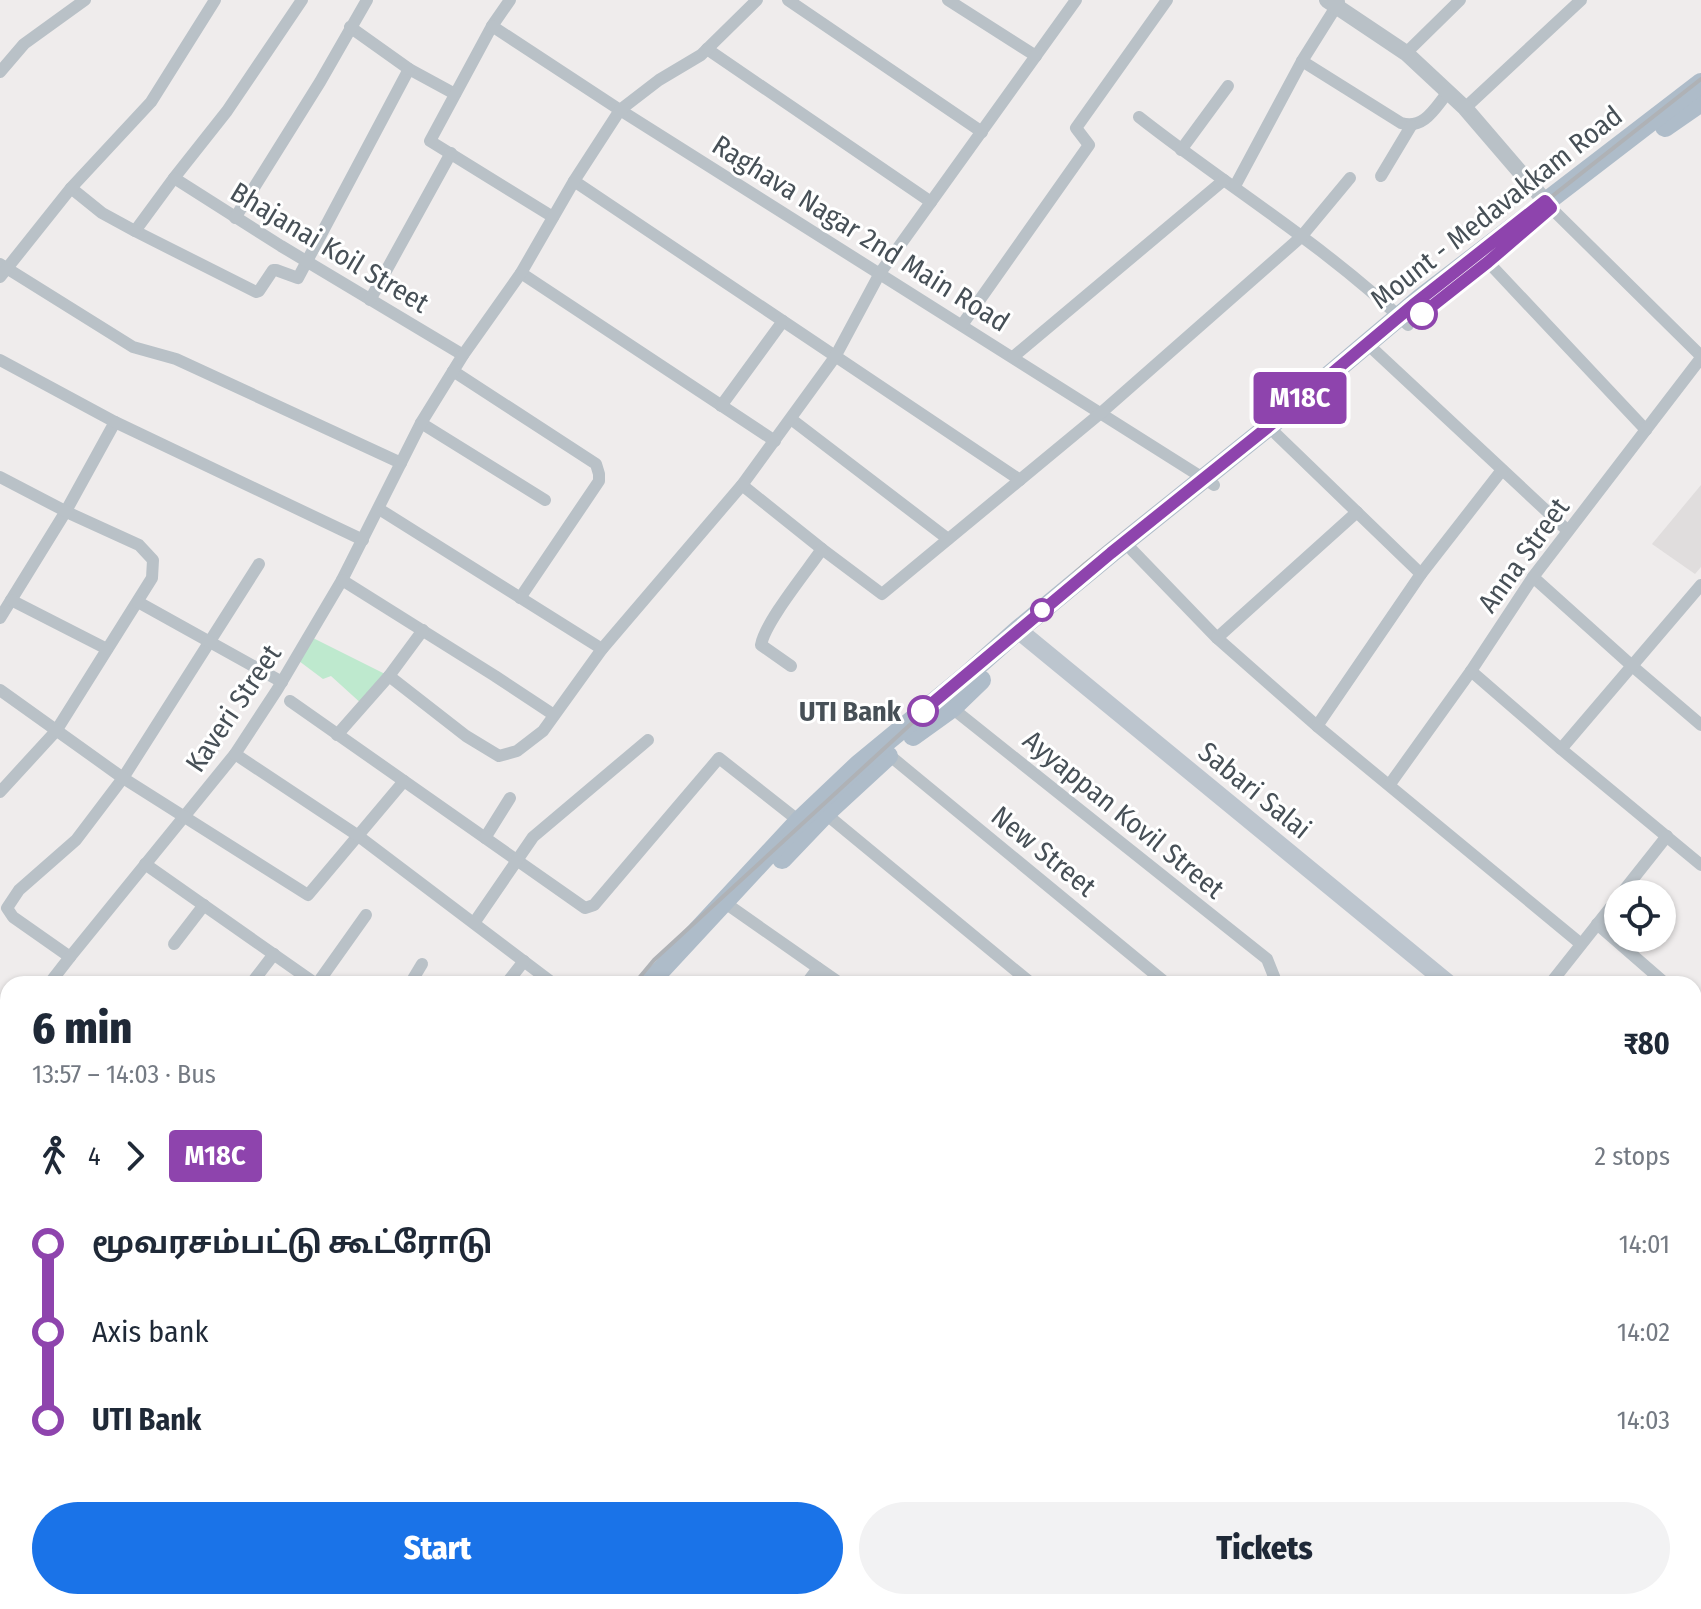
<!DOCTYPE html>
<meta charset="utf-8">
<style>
body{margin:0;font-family:"Fira Sans Condensed","Noto Sans Tamil",sans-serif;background:#f2f2f3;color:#1f2937;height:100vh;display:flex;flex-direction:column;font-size:30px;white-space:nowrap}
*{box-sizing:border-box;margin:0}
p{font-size:26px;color:#747a83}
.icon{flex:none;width:44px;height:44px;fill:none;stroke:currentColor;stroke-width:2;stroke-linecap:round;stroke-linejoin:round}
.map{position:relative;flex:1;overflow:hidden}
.drawer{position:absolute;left:0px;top:976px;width:1702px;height:634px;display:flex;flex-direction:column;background:#fff;border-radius:24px 24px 0 0;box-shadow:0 2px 6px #0004}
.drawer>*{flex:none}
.badge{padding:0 16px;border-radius:6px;font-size:28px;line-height:52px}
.tools{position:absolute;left:1604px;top:880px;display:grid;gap:16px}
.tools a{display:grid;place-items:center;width:72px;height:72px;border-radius:50%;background:#fff;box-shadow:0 2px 6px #0004;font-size:40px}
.map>.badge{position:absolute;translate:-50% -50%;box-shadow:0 0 0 4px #fff}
.legs{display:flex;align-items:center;gap:12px;height:88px;padding:0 32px;font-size:26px}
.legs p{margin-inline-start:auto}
.head{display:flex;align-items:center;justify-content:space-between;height:136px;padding:0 32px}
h1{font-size:44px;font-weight:800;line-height:60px}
.action{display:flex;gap:16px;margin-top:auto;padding:16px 32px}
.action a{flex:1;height:92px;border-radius:48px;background:#1a73e8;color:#fff;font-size:32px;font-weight:800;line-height:92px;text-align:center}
.action a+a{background:#f2f2f3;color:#1f2937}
ul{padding:0 32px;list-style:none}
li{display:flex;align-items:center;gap:28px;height:88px;font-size:30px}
li i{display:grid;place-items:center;width:12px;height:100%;margin:0 10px;background:currentColor}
li i::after{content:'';width:20px;height:20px;margin:-10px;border:6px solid;border-radius:50%;background:#fff}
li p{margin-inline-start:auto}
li:first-child i{background:linear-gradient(#0000 50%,currentColor 0)}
li:last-child i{background:linear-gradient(currentColor 50%,#0000 0)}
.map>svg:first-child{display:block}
.education{fill:#e0dddd}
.green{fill:#bee9ce}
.water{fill:#90d2e1}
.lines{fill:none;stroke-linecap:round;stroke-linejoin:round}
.minor{stroke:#b9c1c7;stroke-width:12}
.tertiary{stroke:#b9c1c7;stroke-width:16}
.secondary{stroke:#bcc5ce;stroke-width:18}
.primary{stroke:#aebcc9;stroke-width:20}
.rail{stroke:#afb2b6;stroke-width:4}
.line-1-casing{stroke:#fff;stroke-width:18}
.line-1{stroke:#8e44ad;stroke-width:12}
.stop-1-dot{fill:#fff;stroke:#8e44ad;stroke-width:4}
.labels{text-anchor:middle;stroke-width:6;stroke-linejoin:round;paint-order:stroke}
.street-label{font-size:28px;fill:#475057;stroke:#fff}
.stop-label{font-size:28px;font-weight:bold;fill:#475057;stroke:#fff;text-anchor:end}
</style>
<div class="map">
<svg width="1701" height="1609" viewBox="0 0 1701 1609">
<rect width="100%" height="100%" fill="#efecec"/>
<polygon class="education" points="1701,485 1701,567 1695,574 1652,544"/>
<polygon class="green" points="313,638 389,676 363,705 331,676 323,679 299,661"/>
<polygon class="water" points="953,1602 1392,1602 1389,1609 946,1609"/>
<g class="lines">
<g class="minor">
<polyline points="302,0 227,111 174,178 135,231 256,292 259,291 273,270 276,270 298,278 409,69 455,94"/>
<polyline points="510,0 492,26 430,141 553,217"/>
<polyline points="788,0 982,132"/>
<polyline points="948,0 1036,56"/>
<polyline points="492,26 620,110 1214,485"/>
<polyline points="350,27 409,69"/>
<polyline points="707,49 931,202"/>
<polyline points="1406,53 1460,0"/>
<path d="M1302,61L1401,123C1424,130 1435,108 1448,92"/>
<polyline points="0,72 24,44 85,0"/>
<polyline points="1465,108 1581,0"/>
<path d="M1139,117C1228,187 1326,246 1408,325"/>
<polyline points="1181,150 1228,86"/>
<polyline points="1381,176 1411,126"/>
<polyline points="174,178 281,246 463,355"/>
<polyline points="574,181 1020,480"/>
<polyline points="1235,186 1302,61 1339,2"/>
<polyline points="71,188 102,213 135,231"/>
<polyline points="1551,208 1701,356"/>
<polyline points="235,218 320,82 367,0"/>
<polyline points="1488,262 1646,430"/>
<polyline points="0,264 133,347 176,359 401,463"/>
<polyline points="521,273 775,441"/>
<polyline points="0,277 71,188 151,102 215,0"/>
<polyline points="370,300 451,153"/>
<polyline points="962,325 1089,145 1076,128 1167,0"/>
<polyline points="1375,351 1568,531"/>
<polyline points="1013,357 1224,180"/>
<polyline points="0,360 115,422 66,511 0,618"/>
<polyline points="453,371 596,464 599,474 599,481 520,598"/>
<polyline points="721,406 783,321"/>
<polyline points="791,419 948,539"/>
<polyline points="115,422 363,540"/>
<polyline points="421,423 545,500"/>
<polyline points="1276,434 1421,574"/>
<polyline points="0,477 71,514 139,545 153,560 152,578 56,731 0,792"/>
<polyline points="742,485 822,549 882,594 1102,412 1301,237 1350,178"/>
<polyline points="379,509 602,649"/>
<polyline points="1132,550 1217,638 1317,726 1581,944"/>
<polyline points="259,564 123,778 76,840 19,890 7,908 13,917 70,957 235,754 277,690 342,580 421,423 463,355 521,273 574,181 620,110 659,80 701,55 757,0"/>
<polyline points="1533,577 1631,665 1701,725"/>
<polyline points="342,580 495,676 554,715"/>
<polyline points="11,600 107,649"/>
<polyline points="138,602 282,682"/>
<polyline points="1217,638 1357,512"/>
<path d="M791,666L761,645C765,622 807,571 822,549"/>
<polyline points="1471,671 1561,749 1701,865"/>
<polyline points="389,676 466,736 499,756 517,751 543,731 602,649 742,485 835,357 880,273 1076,0"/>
<polyline points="0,690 123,778 308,895 404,781"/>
<polyline points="290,701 585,908 594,905 719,758 799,821"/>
<polyline points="952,708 1267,959 1277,984"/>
<polyline points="1317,726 1421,574 1502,470"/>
<polyline points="337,735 389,676 423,630"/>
<polyline points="1561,749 1701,585"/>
<polyline points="235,754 357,835 554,984"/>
<polyline points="889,755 1167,984"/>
<polyline points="1390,784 1471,671 1533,577 1701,358"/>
<polyline points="821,810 1032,984"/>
<polyline points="485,838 510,798"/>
<polyline points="145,864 316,984"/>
<polyline points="1621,894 1667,836"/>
<polyline points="731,907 841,984"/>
<polyline points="474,923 533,837 648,740"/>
<polyline points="1597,924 1666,984"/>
<polyline points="174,944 204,905"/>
<polyline points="49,984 70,957"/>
<polyline points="251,984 274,954"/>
<polyline points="317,984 366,915"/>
<polyline points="410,984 422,964"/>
<polyline points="506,984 524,961"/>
<polyline points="806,984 818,968"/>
<polyline points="1550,984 1618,898"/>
<polyline points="1694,1009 1701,1015"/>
<polyline points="0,1050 8,1039"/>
<polyline points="0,1168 8,1158"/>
<polyline points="0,1346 8,1335"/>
<polyline points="1694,1431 1701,1430"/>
<polyline points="1694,1550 1701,1543"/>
<polyline points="0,1555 8,1561"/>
<polyline points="63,1602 72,1609"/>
<polyline points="252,1602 262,1609"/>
<polyline points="390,1602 400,1609"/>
<polyline points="464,1602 475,1609"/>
<polyline points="876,1602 885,1609"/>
<polyline points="657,1609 662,1602"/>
<polyline points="908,1609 915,1602"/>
<polyline points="1434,1609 1438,1602"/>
<polyline points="1640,1609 1647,1602"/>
</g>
<polyline class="tertiary" points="1327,0 1406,53 1465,108 1551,208"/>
<g class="secondary">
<polyline points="1018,630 1449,984"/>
<polyline points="1694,1184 1701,1187"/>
</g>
<g class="primary">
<polyline points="1665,127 1701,102"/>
<polyline points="913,736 952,708 981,680"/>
<polyline points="782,859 825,814 888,756"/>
<polyline points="648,984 799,821 858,765 966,676 1018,630 1111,553 1268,427 1421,298 1701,83"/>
<polyline points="149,1609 155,1602"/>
<polyline points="174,1609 178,1602"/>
</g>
<g class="rail">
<polyline points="634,984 654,960 1085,564 1701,79"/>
<polyline points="154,1609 158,1602"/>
<polyline points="169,1609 173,1602"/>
</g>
</g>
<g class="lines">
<g class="line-1-casing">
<polyline id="line-1" points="923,711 1111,553 1268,427 1413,305 1545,201 1551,208 1488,262 1422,314"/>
</g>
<use href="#line-1" class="line-1"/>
</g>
<g class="stop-1-dot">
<circle cx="1422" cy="314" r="14"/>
<circle cx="1042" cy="610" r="10"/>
<circle cx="923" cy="711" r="14"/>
</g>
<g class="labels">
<g class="street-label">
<text transform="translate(1496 207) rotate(-38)" y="10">Mount - Medavakkam Road</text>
<text transform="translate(861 233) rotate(32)" y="10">Raghava Nagar 2nd Main Road</text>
<text transform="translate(330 247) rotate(31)" y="10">Bhajanai Koil Street</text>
<text transform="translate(1523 555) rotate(-54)" y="10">Anna Street</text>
<text transform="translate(233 708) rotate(-56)" y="10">Kaveri Street</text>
<text transform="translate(1255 790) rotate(39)" y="10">Sabari Salai</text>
<text transform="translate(1124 814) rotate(39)" y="10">Ayyappan Kovil Street</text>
<text transform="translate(1044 851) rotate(39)" y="10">New Street</text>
</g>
<g class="stop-label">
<text x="901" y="721">UTI Bank</text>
</g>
</g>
</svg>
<div class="tools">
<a><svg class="icon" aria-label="locate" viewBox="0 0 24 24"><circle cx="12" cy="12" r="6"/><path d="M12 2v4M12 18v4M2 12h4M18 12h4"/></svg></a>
</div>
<b class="badge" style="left:1300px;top:398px;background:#8e44ad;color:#fff">M18C</b>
<section class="drawer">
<div class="head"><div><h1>6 min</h1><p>13:57 – 14:03 · Bus</p></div><b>₹80</b></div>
<div class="legs"><svg class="icon" aria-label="walk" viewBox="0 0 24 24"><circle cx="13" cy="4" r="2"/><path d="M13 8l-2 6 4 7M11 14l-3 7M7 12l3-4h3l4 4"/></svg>4<svg class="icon" aria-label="forward" viewBox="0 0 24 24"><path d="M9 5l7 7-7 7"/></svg><b class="badge" style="background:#8e44ad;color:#fff">M18C</b><p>2 stops</p></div>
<ul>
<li><i style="color:#8e44ad"></i><b>மூவரசம்பட்டு கூட்ரோடு</b><p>14:01</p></li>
<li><i style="color:#8e44ad"></i><span>Axis bank</span><p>14:02</p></li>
<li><i style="color:#8e44ad"></i><b>UTI Bank</b><p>14:03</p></li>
</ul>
<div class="action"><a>Start</a><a>Tickets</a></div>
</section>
</div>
